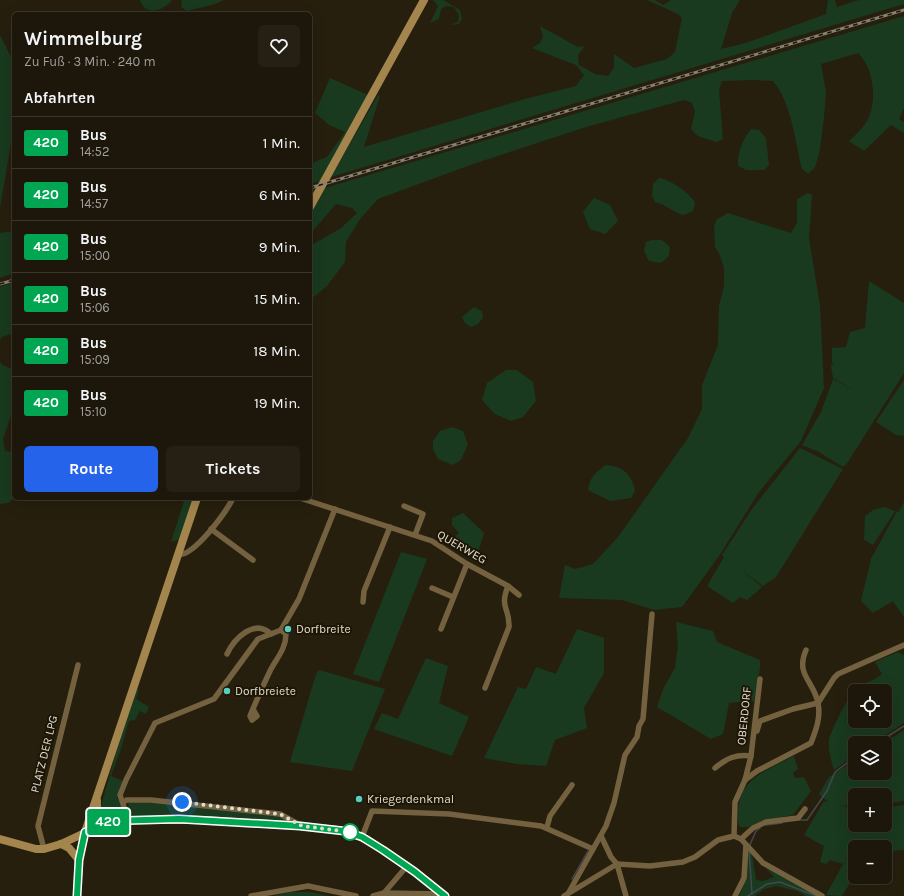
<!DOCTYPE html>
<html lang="de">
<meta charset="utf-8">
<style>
body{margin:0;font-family:Karla,sans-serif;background:#252013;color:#f1f3f6;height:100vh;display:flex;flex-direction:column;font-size:15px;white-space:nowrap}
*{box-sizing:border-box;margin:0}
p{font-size:13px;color:#a09f9c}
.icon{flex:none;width:22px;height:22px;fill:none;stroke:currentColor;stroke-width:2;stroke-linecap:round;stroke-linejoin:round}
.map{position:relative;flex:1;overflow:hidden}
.details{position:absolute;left:12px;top:12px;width:300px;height:488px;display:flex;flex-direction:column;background:#1c170a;border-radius:6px;box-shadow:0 4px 16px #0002,0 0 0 1px #3a362b}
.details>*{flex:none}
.badge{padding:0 8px;border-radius:3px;font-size:14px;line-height:26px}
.controls{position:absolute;left:848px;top:684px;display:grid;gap:8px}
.controls a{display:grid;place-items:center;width:44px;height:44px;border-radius:6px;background:#1c170a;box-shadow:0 4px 16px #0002,0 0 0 1px #3a362b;font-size:20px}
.you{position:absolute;width:20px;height:20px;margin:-10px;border:3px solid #fff;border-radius:50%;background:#1a73e8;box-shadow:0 0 0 6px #1a73e833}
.map>.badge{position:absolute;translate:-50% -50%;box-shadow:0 0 0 2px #fff}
h2{padding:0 12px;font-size:15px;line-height:36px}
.round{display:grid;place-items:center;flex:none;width:42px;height:42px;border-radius:6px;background:#252013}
.headline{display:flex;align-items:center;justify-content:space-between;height:68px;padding:0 12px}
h1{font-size:19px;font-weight:700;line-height:30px}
.button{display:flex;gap:8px;margin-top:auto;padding:8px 12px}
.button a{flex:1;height:46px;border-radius:6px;background:#2563eb;color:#fff;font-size:16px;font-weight:700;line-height:46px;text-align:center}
.button a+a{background:#252013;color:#f1f3f6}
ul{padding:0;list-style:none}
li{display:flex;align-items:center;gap:12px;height:52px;padding:0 12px;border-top:1px solid #3a362b}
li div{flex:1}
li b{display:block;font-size:15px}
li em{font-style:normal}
li .badge{min-width:44px;font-weight:700;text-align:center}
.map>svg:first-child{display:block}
.green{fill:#193a1f;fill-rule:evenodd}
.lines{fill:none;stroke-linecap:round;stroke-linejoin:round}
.stream{stroke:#44484d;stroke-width:1.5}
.street{stroke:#74613f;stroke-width:5.5}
.secondary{stroke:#a5854e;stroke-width:8}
.rail-casing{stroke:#878174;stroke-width:3}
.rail{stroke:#1d1605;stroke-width:1.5;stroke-dasharray:4.5;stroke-linecap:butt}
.line-casing{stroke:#fff;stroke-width:9}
.line{stroke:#00a651;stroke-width:6}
.walk{stroke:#e1dcd1;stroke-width:4;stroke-dasharray:0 7.2}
.poi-dot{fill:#58cec0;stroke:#1d1605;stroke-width:1.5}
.stop-dot{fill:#fff;stroke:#00a651;stroke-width:2}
.labels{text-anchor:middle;stroke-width:4;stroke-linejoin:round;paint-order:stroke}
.street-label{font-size:12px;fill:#e1dcd1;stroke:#1d1605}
.poi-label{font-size:12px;fill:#e1dcd1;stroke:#1d1605;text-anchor:start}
</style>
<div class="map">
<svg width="904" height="896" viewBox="0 0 904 896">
<rect width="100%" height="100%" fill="#261f0e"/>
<g class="green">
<path d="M140,0H172C164,11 145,17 140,0Z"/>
<polygon points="182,0 224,0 215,4 187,11 181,7"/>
<polygon points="433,0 443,0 460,10 462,19 459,24 450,25 458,22 459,15 454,7 446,6 441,9 439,19 430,23 438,6"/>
<polygon points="647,0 655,0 663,5 671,0 740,0 732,13 721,49 746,43 826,14 828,0 835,0 837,7 859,0 904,0 904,4 331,177 378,95 380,96 364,147 525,99 576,86 584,75 576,65 532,48 540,43 543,36 540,26 578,47 585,46 578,55 579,65 595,74 608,76 614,68 614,54 634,68 667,59 675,52 682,18 678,14"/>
<path d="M904,16V108L899,119L904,122V133L891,125L864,151L849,141C856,135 868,123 870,114C877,95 872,66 858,53L821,64L826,92L824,117L820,150L815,167L808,174L802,169C795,141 792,104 773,81L754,80L722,81L719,90L723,139L716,142L698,136L691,129L695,112L692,103L684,100L586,127L473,164L378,199L360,219L346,242L345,262L327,286L310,300V246L341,228L357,213L352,208L336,204L310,234V214L325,188Z"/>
<polygon points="0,35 11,57 14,79 14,125 0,208"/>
<polygon points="330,78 368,95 320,181 310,184 310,164 327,157 345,132 329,125 315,113"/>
<path d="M751,129L759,130L766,138L769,165L764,170H746L738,166C737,152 743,139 751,129Z"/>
<path d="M659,178C671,180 688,192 695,202L693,211L684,215C673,213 666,204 655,202L652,196L653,184Z"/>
<polygon points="808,193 812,195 809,238 820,306 824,388 801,441 759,492 719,556 682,607 654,610 622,600 559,598 565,565 575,569 593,564 618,537 688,438 702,409 702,385 718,345 719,306 724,286 724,268 719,253 715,247 714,227 717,219 728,213 791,233 797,223 797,199"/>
<polygon points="594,198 610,205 618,221 605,234 590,229 583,212"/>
<polygon points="14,231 14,273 0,278 0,233"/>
<polygon points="652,240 662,240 670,247 669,256 661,263 649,261 644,251 646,242"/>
<polygon points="869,281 904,303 904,373 846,465 843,467 819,452 802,445 821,412 833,379 857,392 833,378 831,366 836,362 832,364 832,348 846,347 850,332 865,328"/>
<polygon points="14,282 14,333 2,337 0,340 0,287"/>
<polygon points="474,307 482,311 483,318 478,324 471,327 465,323 462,317"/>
<polygon points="0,362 3,365 14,370 14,407 3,439 5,451 14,452 14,498 8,503 0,504"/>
<polygon points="506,370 517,370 533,382 536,401 523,417 511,421 495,414 482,400 487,383"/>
<polygon points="904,380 904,436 896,435 876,422"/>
<polygon points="452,427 463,431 468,444 461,460 453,465 438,459 433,449 433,441 440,431"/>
<polygon points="800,448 843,469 776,577 763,586 740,569 762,587 747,600 740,597 733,603 707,586 724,557 722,555 752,509"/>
<path d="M606,465C622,466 632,474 635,491L631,498L610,501L588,490C589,478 596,472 606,465Z"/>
<polygon points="185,498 195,498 181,539 171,542"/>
<polygon points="904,502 904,617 893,601 873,613 861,601 871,559 897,511 901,513 899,511"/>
<polygon points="884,507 895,511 873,545 864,540 865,516 873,510"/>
<polygon points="463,513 484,533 479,549 475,554 468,553 452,540 459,533 452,525 452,518"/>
<polygon points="401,552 427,559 379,682 353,674"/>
<polygon points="676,622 713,631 717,642 760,660 760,668 754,701 729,703 723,734 711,739 657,707 664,687 675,668 678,646"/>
<polygon points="577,629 604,638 604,673 584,708 587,728 555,740 546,766 517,764 484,758 518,687 526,689 536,667 556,674"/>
<path d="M898,652L904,655V723L873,743H855V755L834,770C831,760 828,750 829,739C831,731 851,690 857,687C866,682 874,681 882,674L875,662ZM855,691H885V721H855Z"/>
<polygon points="426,658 448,666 439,703 469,717 452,756 374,729 382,713 398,719"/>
<polygon points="319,670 385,689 352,771 290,762 316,674"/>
<polygon points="136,688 139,690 136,699 149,707 146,714 140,711 135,720 129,721 121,749 111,776 123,781 117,797 122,807 122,817 110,817 103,814 101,806 122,731"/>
<polygon points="904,730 904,801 885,804 885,795 855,795 855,801 849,798 852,801 845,806 840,805 855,810 855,825 885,825 885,808 904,805 904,850 890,851 890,859 885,854 885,847 855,847 855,874 842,896 826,895 843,864 830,860 826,864 820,862 824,846 804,835 824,801 828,802 819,794 829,777 855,760 855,773 862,773 858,780 863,773 885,773 885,759 891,754 888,748 890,754 885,757 884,743"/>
<path d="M794,756L798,769L793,773L795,778L804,777L811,791L793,815L764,820L748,827H740C737,822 738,818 738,812C739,778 768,770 794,756Z"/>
<polygon points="149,802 280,815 292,823 172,816 130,817 128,803"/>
<path d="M747,849L752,853L756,880L763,881L774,877L765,867L818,896H806L797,891L776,886L764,889L755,896H739C747,882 747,865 747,849Z"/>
<polygon points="291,892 310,892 329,896 273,896"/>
</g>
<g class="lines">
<g class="stream">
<polyline points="877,743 904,726"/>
<polyline points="798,820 807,820 827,791 835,772 855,757"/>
<polyline points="766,825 782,823"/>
<polyline points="749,847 756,831 760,828"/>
<polyline points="749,850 752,894"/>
<polyline points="572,879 588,851"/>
<polyline points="748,896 767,884 780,882 816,896"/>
</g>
<g class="street">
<polyline points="300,498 432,541 467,564 508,586 519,595"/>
<polyline points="404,506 423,514 415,535"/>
<polyline points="211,529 253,560"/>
<path d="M178,554C193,558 227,511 233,498"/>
<polyline points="432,588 453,597"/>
<polyline points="363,602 364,591 390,527"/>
<polyline points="441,629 467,564"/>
<path d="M227,654C234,639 254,618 271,634"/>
<path d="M485,688L509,627C510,607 499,609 508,586"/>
<polyline points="818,703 834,678 838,674 904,645"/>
<path d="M253,709L257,716L252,720L250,716C256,701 263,686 270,671C276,659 286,649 286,634L281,630"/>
<polyline points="757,731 760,721 793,709 818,703"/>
<path d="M715,768C727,758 736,754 751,756"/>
<path d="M745,780L757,771L811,743C816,730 821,717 818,703C814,681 795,675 806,650"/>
<polyline points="123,802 127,800 151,800 280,814 300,825"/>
<polyline points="126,820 125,810 120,795 126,780 155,723 214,699 258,639 281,630 299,599 335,509"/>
<polyline points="547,827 550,816 572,785"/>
<polyline points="601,836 611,857 617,864 626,896"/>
<polyline points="734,836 735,802 745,780 751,756 760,679"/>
<polyline points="362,837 372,811 449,814 541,826 593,849"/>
<polyline points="741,839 753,828 766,822 798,818 805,809"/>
<polyline points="44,849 38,826 78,665"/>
<polyline points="569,892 606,826 614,803 625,755 637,737 639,726 643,719 652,614"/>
<polyline points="384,893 407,866"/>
<polyline points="251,896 308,886 356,896"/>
<polyline points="373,896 384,893 441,894"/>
<polyline points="564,896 617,864 650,866 683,862 695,857 718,840 734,836 741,839 763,863 822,896"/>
<polyline points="735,896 744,878 746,845"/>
</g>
<g class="secondary">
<polyline points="310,207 424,0"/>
<path d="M97,801C96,811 100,818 110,821"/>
<polyline points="0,839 36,849 44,849 61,844 110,821 137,820 204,820 300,826 337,830 350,832 368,840 407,866 445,896"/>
<polyline points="61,844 69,848 79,860"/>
<polyline points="77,896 79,860 85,832 197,498"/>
</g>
<g class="rail-casing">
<g id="rail">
<polyline points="310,188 904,10"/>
<polyline points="0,284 14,280"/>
</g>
</g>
<use href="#rail" class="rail"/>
</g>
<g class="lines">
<g class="line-casing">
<polyline id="line" points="77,896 79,860 85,832 110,821 179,819 300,826 344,831 362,837 383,850 415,872 445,896"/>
</g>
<use href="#line" class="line"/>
<polyline class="walk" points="182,802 280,814 302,826 350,832"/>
</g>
<g class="poi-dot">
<circle cx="288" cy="629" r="4"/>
<circle cx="227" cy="691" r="4"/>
<circle cx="359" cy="799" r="4"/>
</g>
<circle class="stop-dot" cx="350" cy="832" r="8"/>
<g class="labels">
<g class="street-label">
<text transform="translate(462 547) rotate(30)" y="4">QUERWEG</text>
<text transform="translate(744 716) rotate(-84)" y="4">OBERDORF</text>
<text transform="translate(44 754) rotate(-76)" y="4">PLATZ DER LPG</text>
</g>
<g class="poi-label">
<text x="296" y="633">Dorfbreite</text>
<text x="235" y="695">Dorfbreiete</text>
<text x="367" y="803">Kriegerdenkmal</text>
</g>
</g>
</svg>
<div class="controls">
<a><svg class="icon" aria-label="locate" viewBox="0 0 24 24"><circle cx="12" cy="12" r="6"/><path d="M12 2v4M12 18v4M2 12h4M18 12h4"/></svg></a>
<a><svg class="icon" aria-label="layers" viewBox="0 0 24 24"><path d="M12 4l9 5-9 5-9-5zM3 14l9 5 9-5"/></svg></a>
<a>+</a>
<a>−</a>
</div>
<div class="you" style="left:182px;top:802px"></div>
<b class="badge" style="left:108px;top:822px;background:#00a651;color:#fff">420</b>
<section class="details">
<div class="headline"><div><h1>Wimmelburg</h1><p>Zu Fuß · 3 Min. · 240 m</p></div><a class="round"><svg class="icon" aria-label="heart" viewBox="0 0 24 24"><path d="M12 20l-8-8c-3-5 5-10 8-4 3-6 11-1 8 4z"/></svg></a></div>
<h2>Abfahrten</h2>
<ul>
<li><span class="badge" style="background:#00a651;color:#fff">420</span><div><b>Bus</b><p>14:52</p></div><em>1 Min.</em></li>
<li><span class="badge" style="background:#00a651;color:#fff">420</span><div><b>Bus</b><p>14:57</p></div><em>6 Min.</em></li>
<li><span class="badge" style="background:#00a651;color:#fff">420</span><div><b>Bus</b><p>15:00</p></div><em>9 Min.</em></li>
<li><span class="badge" style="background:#00a651;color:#fff">420</span><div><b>Bus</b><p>15:06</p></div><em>15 Min.</em></li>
<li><span class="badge" style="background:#00a651;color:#fff">420</span><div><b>Bus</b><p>15:09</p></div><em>18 Min.</em></li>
<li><span class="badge" style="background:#00a651;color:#fff">420</span><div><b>Bus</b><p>15:10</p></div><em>19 Min.</em></li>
</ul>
<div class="button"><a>Route</a><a>Tickets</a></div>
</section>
</div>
